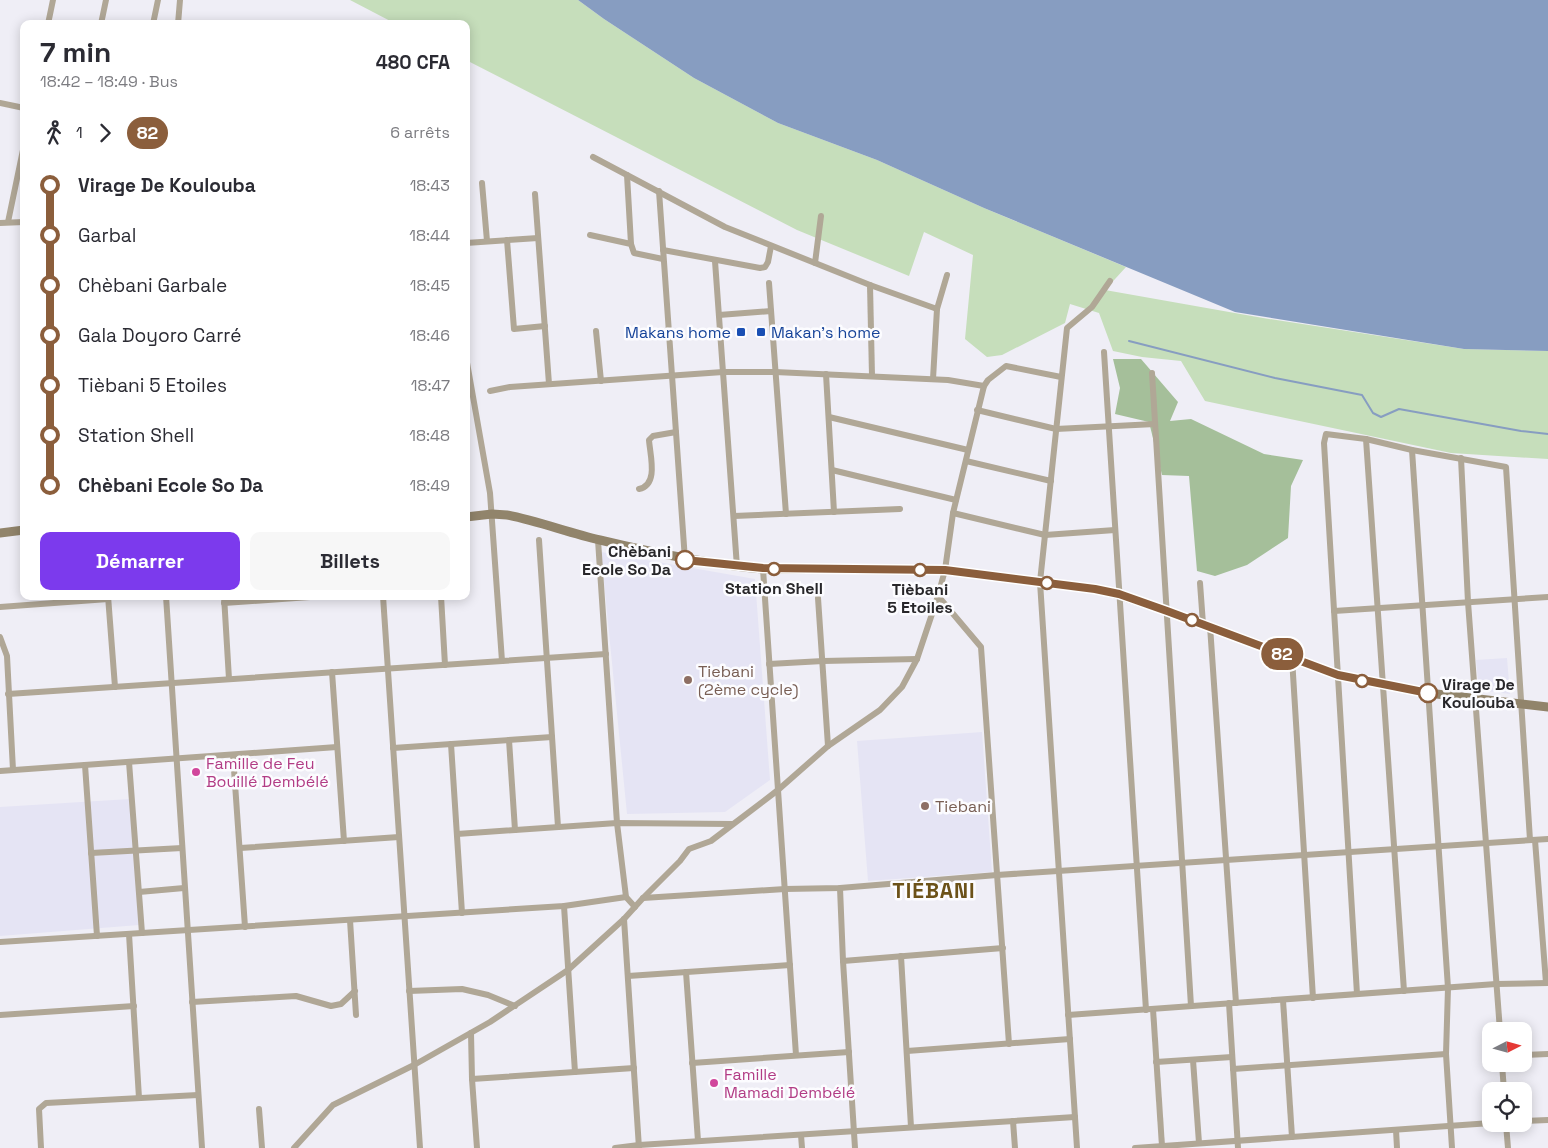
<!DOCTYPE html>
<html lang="fr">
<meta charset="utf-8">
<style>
body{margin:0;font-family:"Space Grotesk",sans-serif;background:#f7f7f7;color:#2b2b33;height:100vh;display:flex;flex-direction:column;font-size:19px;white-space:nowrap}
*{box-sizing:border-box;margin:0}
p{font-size:16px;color:#7c7c81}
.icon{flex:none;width:28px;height:28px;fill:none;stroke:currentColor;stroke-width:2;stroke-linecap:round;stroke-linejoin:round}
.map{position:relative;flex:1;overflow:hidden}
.side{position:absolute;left:20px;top:20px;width:450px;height:580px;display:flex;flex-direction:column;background:#fff;border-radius:10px;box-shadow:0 2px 12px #0003}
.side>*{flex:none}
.badge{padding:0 10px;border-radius:16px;font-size:18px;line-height:32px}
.needle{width:32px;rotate:84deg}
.fabs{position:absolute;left:1482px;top:1022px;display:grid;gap:10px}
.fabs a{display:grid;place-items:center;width:50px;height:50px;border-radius:10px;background:#fff;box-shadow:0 2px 12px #0003;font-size:25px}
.map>.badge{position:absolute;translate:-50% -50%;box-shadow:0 0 0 2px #fff}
.legs{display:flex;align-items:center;gap:8px;height:55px;padding:0 20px;font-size:16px}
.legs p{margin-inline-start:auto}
.headline{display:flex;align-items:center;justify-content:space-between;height:85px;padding:0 20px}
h1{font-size:28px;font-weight:700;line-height:38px}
.primary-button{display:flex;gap:10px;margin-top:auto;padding:10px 20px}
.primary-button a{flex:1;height:58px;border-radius:10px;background:#7c3aed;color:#fff;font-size:20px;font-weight:700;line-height:58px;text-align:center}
.primary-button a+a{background:#f7f7f7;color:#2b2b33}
ul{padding:0 20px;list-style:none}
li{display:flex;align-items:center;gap:18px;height:50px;font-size:19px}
li i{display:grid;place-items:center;width:8px;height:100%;margin:0 6px;background:currentColor}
li i::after{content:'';width:12px;height:12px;margin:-6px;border:4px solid;border-radius:50%;background:#fff}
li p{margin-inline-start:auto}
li:first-child i{background:linear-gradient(#0000 50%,currentColor 0)}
li:last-child i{background:linear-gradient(currentColor 50%,#0000 0)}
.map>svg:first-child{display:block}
.built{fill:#e5e4f4}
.green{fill:#c6debb}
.forest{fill:#a5bf9a}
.water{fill:#879dc1}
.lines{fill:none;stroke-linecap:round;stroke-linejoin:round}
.stream{stroke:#879dc1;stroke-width:2}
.street{stroke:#b0a796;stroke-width:6}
.secondary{stroke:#91846b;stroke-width:9}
.line-1-casing{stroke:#fff;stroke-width:11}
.line-1{stroke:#8b5e3c;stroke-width:8}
.transit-dot{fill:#1a4fb4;stroke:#fcfcff;stroke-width:2}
.stop-1-dot{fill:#fff;stroke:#8b5e3c;stroke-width:2.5}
.education-dot{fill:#8d6e63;stroke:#fcfcff;stroke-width:2}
.hotel-dot{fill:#d1479c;stroke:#fcfcff;stroke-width:2}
.labels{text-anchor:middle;stroke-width:5;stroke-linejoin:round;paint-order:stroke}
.transit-label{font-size:16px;fill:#164399;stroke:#fcfcff;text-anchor:end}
.stop-label{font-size:16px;font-weight:bold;fill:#28272a;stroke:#fcfcff}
.education-label{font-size:16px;fill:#785e54;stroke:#fcfcff;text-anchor:start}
.hotel-label{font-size:16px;fill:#b23c85;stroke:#fcfcff;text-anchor:start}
.district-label{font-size:21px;font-weight:bold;letter-spacing:1px;fill:#6c5219;stroke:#fcfcff}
</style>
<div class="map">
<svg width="1548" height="1148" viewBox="0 0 1548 1148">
<rect width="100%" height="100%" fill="#efeef6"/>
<g class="built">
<polygon points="601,552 755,579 770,780 725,812 627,814"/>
<polygon points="1507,658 1510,694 1479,690 1476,660"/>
<polygon points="982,732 992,872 868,881 857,741"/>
<polygon points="130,799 139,925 0,936 0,807"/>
</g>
<polygon class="green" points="350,0 578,0 604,19 694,78 778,123 877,160 984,208 1126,267 1105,290 1263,318 1464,349 1548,351 1548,459 1451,453 1205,401 1181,361 1142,357 1113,351 1099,313 1070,304 1065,323 1002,355 987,357 965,339 973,255 924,232 909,276 797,230 466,60 466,24 396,24"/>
<polygon class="forest" points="1113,359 1141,359 1178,402 1170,421 1191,419 1264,454 1303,460 1291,486 1288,538 1247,565 1215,576 1197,571 1189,476 1162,475 1149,422 1115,414 1120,388"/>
<polygon class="water" points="578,0 1548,0 1548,351 1464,349 1235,312 984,208 877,160 778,123 694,78 604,19"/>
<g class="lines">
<polyline class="stream" points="1129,341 1275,378 1362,395 1373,413 1381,417 1399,409 1521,431 1548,434"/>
<g class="street">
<polyline points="48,24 53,0"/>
<polyline points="101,24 106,0"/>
<polyline points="153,24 158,0"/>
<polyline points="178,24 180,0"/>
<polyline points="0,103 24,108"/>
<polyline points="593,157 725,227 870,285 937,309"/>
<polyline points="627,175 631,244"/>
<polyline points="482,183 487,241"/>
<polyline points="659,191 685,560"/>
<polyline points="535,194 549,384"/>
<polyline points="8,222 24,145"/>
<polyline points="0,223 24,222"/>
<polyline points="590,235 631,244 634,253 663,259"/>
<polyline points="507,240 514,329 545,326"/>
<polyline points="466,243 538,238"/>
<polyline points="663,250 760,268 765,267 768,262 771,246"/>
<polyline points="715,261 737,567"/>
<polyline points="815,263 821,216"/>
<polyline points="769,283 786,514"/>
<polyline points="870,285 872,376"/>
<polyline points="719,315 771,311"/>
<polyline points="596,331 601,381"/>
<polyline points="1104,352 1146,1010"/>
<polyline points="466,357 490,493 502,661"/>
<polyline points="1152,373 1191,1006"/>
<polyline points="826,374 834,512"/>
<polyline points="933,379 937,309 947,275"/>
<polyline points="490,391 510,387 723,372 775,372 948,380 984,386"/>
<polyline points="977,410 1056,429 1155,424"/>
<polyline points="829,417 968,450"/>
<polyline points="1366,439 1404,991"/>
<polyline points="1412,450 1448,988 1446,1054 1452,1148"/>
<polyline points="1461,458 1468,602 1500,1031"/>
<polyline points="966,461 1051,481"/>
<polyline points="832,470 956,500"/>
<path d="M639,489C659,485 650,455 649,440L653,436L676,432"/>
<polyline points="953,513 1045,535 1115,530"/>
<polyline points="734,516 900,509"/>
<polyline points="539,540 558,827"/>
<polyline points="598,540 617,823 626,897 635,907"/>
<polyline points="763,569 796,1055"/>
<polyline points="1200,583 1203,624"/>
<polyline points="108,596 115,687"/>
<polyline points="166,596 202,1148"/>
<polyline points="224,596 229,679"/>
<polyline points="383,596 420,1148"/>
<polyline points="441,596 445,665"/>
<polyline points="938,596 981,647 1009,1044"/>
<polyline points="818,598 828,746"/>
<polyline points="224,603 324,596"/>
<polyline points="0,607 108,599"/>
<polyline points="1334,611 1548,597"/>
<polyline points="1210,626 1236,1003"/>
<polyline points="0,637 7,656 13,770"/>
<polyline points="1292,658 1313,998"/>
<polyline points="769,664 823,661 917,659"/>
<polyline points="332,672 344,841"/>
<polyline points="8,694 606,654"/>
<polyline points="509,740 515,830"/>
<polyline points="451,744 462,913"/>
<polyline points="393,748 552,737"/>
<polyline points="233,755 245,927"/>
<polyline points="129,762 142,933"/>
<polyline points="85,765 97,936"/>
<polyline points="0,771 337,747"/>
<polyline points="457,834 617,823 732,824"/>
<polyline points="1535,840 1546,983"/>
<polyline points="240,848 399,837"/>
<polyline points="91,853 182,848"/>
<polyline points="840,888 843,961 855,1148"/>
<polyline points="139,892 184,888"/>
<polyline points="643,898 785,889 840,888 997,875 1548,839"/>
<polyline points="564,906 575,1072"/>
<polyline points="624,919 639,1148"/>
<polyline points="350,920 356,1015"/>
<polyline points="129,934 139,1098"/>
<polyline points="0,942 564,906 626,897"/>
<polyline points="901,956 911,1127"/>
<polyline points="843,961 1003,948"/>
<polyline points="686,972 698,1141"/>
<polyline points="628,976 790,965"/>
<polyline points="409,991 462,989 488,995 515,1006"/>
<polyline points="1357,994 1324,443 1326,434 1366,439 1412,450 1506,467 1530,840"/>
<polyline points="1283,1000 1292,1137"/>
<polyline points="192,1002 296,996 331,1006 341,1004 355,991"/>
<polyline points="1229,1003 1238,1148"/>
<polyline points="1153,1009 1162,1146"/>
<polyline points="0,1015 134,1006"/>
<polyline points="1068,1015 1496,984 1548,983"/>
<polyline points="471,1033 472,1079 477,1148"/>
<polyline points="907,1051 1070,1039"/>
<polyline points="1524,1055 1548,1054"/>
<polyline points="1193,1060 1199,1143"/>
<polyline points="1156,1062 1232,1057"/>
<polyline points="692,1063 849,1052"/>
<polyline points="1502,1064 1504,1091"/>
<polyline points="1233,1069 1446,1054"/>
<polyline points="472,1079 634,1068"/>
<polyline points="259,1109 262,1148"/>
<polyline points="1013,1121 1015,1148"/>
<polyline points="1524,1121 1548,1120"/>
<polyline points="1506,1124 1508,1148"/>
<polyline points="1396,1130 1397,1148"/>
<polyline points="801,1135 802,1148"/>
<polyline points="41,1148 39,1109 46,1103 198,1095"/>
<polyline points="294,1148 333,1105 414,1065 490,1022 568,970 624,919 643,898 680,861 689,849 711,841 778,790 828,746 880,710 902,687 917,659 938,596 945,570 953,513 984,386 988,380 1006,366 1061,377"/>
<polyline points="615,1148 639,1145 1075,1117"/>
<polyline points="1077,1148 1040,582 1067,328 1092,307 1110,281"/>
<polyline points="1135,1148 1491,1123"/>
</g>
<g class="secondary">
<path d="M466,517L492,514L507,515C538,521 569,533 600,540C654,553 707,564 763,569L945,570L1095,589L1119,595L1167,611L1338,675L1428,693L1548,707"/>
<polyline points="0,533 24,530"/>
</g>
</g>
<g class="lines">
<g class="line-1-casing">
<polyline id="line-1" points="685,560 763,568 945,570 1095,589 1119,594 1167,611 1338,675 1428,693"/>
</g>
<use href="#line-1" class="line-1"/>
</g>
<g class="transit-dot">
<rect x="736" y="327" width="10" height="10" rx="2.5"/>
<rect x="756" y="327" width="10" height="10" rx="2.5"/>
</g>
<g class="stop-1-dot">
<circle cx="685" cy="560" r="9"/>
<circle cx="774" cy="569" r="6"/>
<circle cx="920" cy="570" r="6"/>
<circle cx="1047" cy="583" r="6"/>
<circle cx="1192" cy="620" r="6"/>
<circle cx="1362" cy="681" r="6"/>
<circle cx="1428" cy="693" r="9"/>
</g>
<g class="education-dot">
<circle cx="688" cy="680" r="5"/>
<circle cx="925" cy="806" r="5"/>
</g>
<g class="hotel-dot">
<circle cx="196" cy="772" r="5"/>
<circle cx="714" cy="1083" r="5"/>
</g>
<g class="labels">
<g class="transit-label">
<text x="731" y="338">Makans home</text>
<text x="771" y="338" text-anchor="start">Makan's home</text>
</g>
<g class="stop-label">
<text x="671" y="557" text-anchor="end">Chèbani<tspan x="671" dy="18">Ecole So Da</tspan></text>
<text x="774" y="594">Station Shell</text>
<text x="920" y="595">Tièbani<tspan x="920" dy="18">5 Etoiles</tspan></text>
<text x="1442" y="690" text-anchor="start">Virage De<tspan x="1442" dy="18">Koulouba</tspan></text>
</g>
<g class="education-label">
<text x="698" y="677">Tiebani<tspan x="698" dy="18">(2ème cycle)</tspan></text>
<text x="935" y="812">Tiebani</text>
</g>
<g class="hotel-label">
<text x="206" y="769">Famille de Feu<tspan x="206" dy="18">Bouillé Dembélé</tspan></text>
<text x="724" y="1080">Famille<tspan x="724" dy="18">Mamadi Dembélé</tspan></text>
</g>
<g class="district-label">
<text x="934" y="898">TIÉBANI</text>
</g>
</g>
</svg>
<div class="fabs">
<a><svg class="needle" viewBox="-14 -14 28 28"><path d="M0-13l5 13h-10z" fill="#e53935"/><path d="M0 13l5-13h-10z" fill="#7c7c81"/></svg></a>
<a><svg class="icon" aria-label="locate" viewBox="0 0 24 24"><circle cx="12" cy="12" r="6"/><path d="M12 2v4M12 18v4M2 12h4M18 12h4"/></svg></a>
</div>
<b class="badge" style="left:1282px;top:654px;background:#8b5e3c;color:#fff">82</b>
<section class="side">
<div class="headline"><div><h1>7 min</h1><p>18:42 – 18:49 · Bus</p></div><b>480 CFA</b></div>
<div class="legs"><svg class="icon" aria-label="walk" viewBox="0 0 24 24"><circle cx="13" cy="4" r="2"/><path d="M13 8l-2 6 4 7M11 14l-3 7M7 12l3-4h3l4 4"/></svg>1<svg class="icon" aria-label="forward" viewBox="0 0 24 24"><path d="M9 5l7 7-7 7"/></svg><b class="badge" style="background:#8b5e3c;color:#fff">82</b><p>6 arrêts</p></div>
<ul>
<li><i style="color:#8b5e3c"></i><b>Virage De Koulouba</b><p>18:43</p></li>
<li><i style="color:#8b5e3c"></i><span>Garbal</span><p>18:44</p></li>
<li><i style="color:#8b5e3c"></i><span>Chèbani Garbale</span><p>18:45</p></li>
<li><i style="color:#8b5e3c"></i><span>Gala Doyoro Carré</span><p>18:46</p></li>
<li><i style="color:#8b5e3c"></i><span>Tièbani 5 Etoiles</span><p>18:47</p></li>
<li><i style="color:#8b5e3c"></i><span>Station Shell</span><p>18:48</p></li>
<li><i style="color:#8b5e3c"></i><b>Chèbani Ecole So Da</b><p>18:49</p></li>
</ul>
<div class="primary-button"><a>Démarrer</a><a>Billets</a></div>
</section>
</div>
